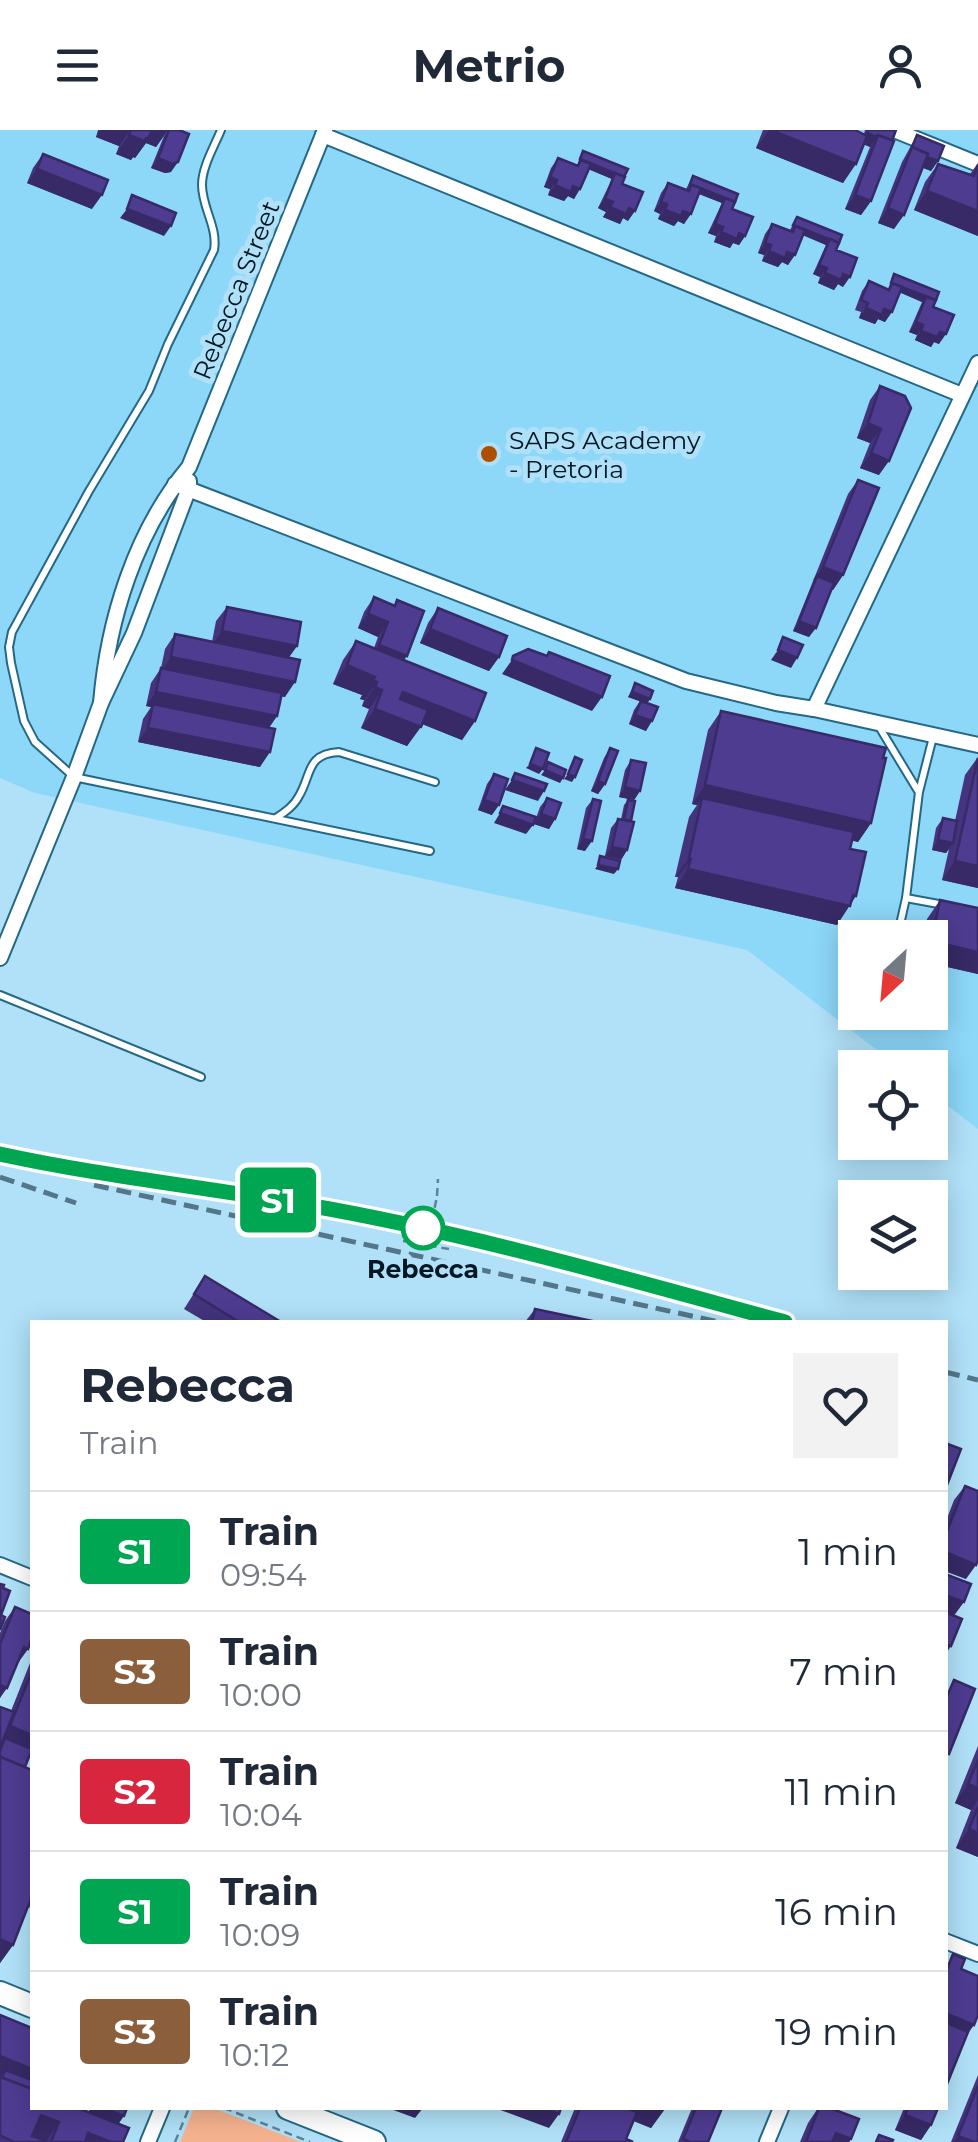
<!DOCTYPE html>
<style>
body{margin:0;font-family:Montserrat,sans-serif;background:#f2f2f3;color:#1f2937;height:100vh;display:flex;flex-direction:column;font-size:38px;white-space:nowrap}
*{box-sizing:border-box;margin:0}
p{font-size:32px;color:#747a83}
.icon{flex:none;width:55px;height:55px;fill:none;stroke:currentColor;stroke-width:2;stroke-linecap:round;stroke-linejoin:round}
.map{position:relative;flex:1;overflow:hidden}
.details{position:absolute;left:30px;top:1190px;width:918px;height:790px;display:flex;flex-direction:column;background:#fff;border-radius:0px;box-shadow:0 5px 25px #0003}
.details>*{flex:none}
.badge{padding:0 20px;border-radius:8px;font-size:35px;line-height:65px}
.needle{width:65px;rotate:206deg}
.buttons{position:absolute;left:838px;top:790px;display:grid;gap:20px}
.buttons a{display:grid;place-items:center;width:110px;height:110px;border-radius:0px;background:#fff;box-shadow:0 5px 25px #0003;font-size:50px}
.map>.badge{position:absolute;translate:-50% -50%;box-shadow:0 0 0 5px #fff}
.round{display:grid;place-items:center;flex:none;width:105px;height:105px;border-radius:0px;background:#f2f2f3}
.overview{display:flex;align-items:center;justify-content:space-between;height:170px;padding:0 50px}
h1{font-size:48px;font-weight:700;line-height:75px}
ul{padding:0;list-style:none}
li{display:flex;align-items:center;gap:30px;height:120px;padding:0 50px;border-top:2px solid #e0e1e3}
li div{flex:1}
li b{display:block;font-size:38px}
li em{font-style:normal}
li .badge{min-width:110px;font-weight:700;text-align:center}
header{display:flex;justify-content:space-between;align-items:center;height:130px;padding:0 50px;background:#fff;font-size:45px;font-weight:700}
.map>svg:first-child{display:block}
.built{fill:#8dd7f9;fill-rule:evenodd}
.green{fill:#f6b38f}
.lines{fill:none;stroke-linecap:round;stroke-linejoin:round}
.lane-casing{stroke:#246884;stroke-width:10}
.street-casing{stroke:#246884;stroke-width:18}
.primary-casing{stroke:#246884;stroke-width:26}
.path{stroke:#5e8395;stroke-width:2.5;stroke-dasharray:8 5;stroke-linecap:butt}
.lane{stroke:#fff;stroke-width:6}
.street{stroke:#fff;stroke-width:14}
.primary{stroke:#fff;stroke-width:22}
.rail{stroke:#537788;stroke-width:5;stroke-dasharray:15 8;stroke-linecap:butt}
.path-bridge{stroke:#5e8395;stroke-width:2.5;stroke-dasharray:8 5;stroke-linecap:butt}
.wall{fill:#43347d}
.shaded-wall{fill:#372a66}
.building{fill:#4e3c91;stroke:#372a66;stroke-width:2.5}
.line-casing{stroke:#fff;stroke-width:22}
.line{stroke:#00a651;stroke-width:15}
.poi-dot{fill:#ad4e00;stroke:#b0e1f8;stroke-width:4}
.stop-dot{fill:#fff;stroke:#00a651;stroke-width:5}
.labels{text-anchor:middle;stroke-width:10;stroke-linejoin:round;paint-order:stroke}
.street-label{font-size:25px;fill:#001723;stroke:#b0e1f8}
.poi-label{font-size:25px;fill:#001723;stroke:#b0e1f8;text-anchor:start}
.stop-label{font-size:25px;font-weight:bold;fill:#001723;stroke:#b0e1f8}
</style>
<header><svg class="icon" aria-label="menu" viewBox="0 0 24 24"><path d="M4 6h16M4 12h16M4 18h16"/></svg>Metrio<svg class="icon" aria-label="person" viewBox="0 0 24 24"><circle cx="12" cy="8" r="4"/><path d="M4 21q1-7 8-7t8 7"/></svg></header>
<div class="map">
<svg width="978" height="2012" viewBox="0 0 978 2012">
<rect width="100%" height="100%" fill="#b0e1f8"/>
<path class="built" d="M0,0H978V999L930,962V938L899,937L747,820L35,663L0,648ZM855,808H930V882H855Z"/>
<polygon class="green" points="194,1978 213,1978 301,2012 180,2012"/>
<g class="lines">
<g class="lane-casing">
<g id="lane">
<path d="M221,0C214,17 202,37 202,55C202,78 218,97 214,120L168,214L149,261L89,361L12,502L9,517L11,533L24,591L35,612L74,647L430,721"/>
<polyline points="878,595 918,661"/>
<path d="M276,688C285,682 294,676 299,666C312,644 306,624 339,622L435,652"/>
<polyline points="906,768 944,775"/>
<polyline points="897,808 906,768 919,662 933,607"/>
<polyline points="0,865 201,947"/>
</g>
</g>
<g class="street-casing">
<g id="street">
<polyline points="894,0 978,34"/>
<polyline points="323,5 962,265"/>
<polyline points="175,354 686,551 776,573 814,579 978,615"/>
<path d="M101,573C108,490 135,402 189,337L325,0"/>
<polyline points="814,579 978,233"/>
<polyline points="0,828 74,647 101,573 134,503 189,358 189,351"/>
<polyline points="0,1435 32,1448"/>
<polyline points="945,1811 978,1824"/>
<polyline points="148,2012 162,1978"/>
<polyline points="767,2012 781,1978"/>
</g>
</g>
<g class="primary-casing">
<g id="primary">
<polyline points="0,1863 32,1876"/>
<polyline points="288,1978 374,2012"/>
</g>
</g>
<g class="path">
<polyline points="437,1066 438,1049"/>
<polyline points="403,1111 449,1119"/>
<polyline points="224,1978 310,2012"/>
<polyline points="175,2012 189,1978"/>
</g>
<use href="#lane" class="lane"/>
<use href="#street" class="street"/>
<use href="#primary" class="primary"/>
<g class="rail">
<path d="M0,1024C102,1046 205,1057 307,1075C469,1103 627,1149 785,1192"/>
<polyline points="0,1047 76,1073"/>
<polyline points="94,1055 719,1192"/>
<polyline points="945,1242 978,1250"/>
</g>
<polyline class="path-bridge" points="427,1116 437,1066"/>
</g>
<g class="wall">
<polygon points="98,0 168,0 156,17 146,13 135,28 133,27 131,30 116,24 119,16 96,7"/>
<polygon points="168,0 179,0 171,42 165,43 151,38 164,6"/>
<polygon points="763,0 855,0 864,4 865,0 896,0 871,71 861,85 845,79 870,17 864,14 843,53 756,18"/>
<polygon points="917,5 938,31 931,41 923,38 894,99 878,93 902,32"/>
<polygon points="583,21 628,39 622,54 628,91 623,88 620,94 603,87 606,82 598,78 612,49 588,39 574,69 568,66 564,71 548,65 550,59 544,57 551,38 558,28 577,36 580,26"/>
<polygon points="43,24 92,79 27,53 33,38"/>
<polygon points="978,33 978,106 914,80 925,52 938,34 970,44"/>
<polygon points="693,46 738,64 732,79 745,106 739,115 733,113 730,118 714,112 716,106 708,103 722,73 699,64 684,94 678,91 674,96 658,89 660,84 654,81 661,63 668,53 687,61 686,59"/>
<polygon points="797,87 842,105 836,120 843,157 838,154 834,160 818,153 820,147 813,144 826,115 803,105 788,135 782,132 778,137 762,131 764,125 758,123 765,104 772,94 791,102 790,100"/>
<polygon points="894,144 939,162 933,177 939,214 934,212 931,217 915,210 917,205 909,202 922,172 899,162 885,192 878,189 875,194 859,188 861,182 855,180 862,161 869,151 888,159"/>
<polygon points="880,256 879,345 860,338 870,313 857,308 870,270"/>
<polygon points="858,350 843,445 833,460 831,459 809,507 793,501 848,364"/>
<polygon points="374,467 394,475 397,470 404,530 475,591 462,610 422,594 407,616 361,598 369,579 362,576 364,570 360,569 362,565 333,554 343,530 356,511 374,518 378,507 358,498 364,482"/>
<polygon points="227,477 297,516 289,527 285,567 281,566 277,586 269,598 260,637 138,612 143,589 151,577 146,576 151,553 161,538 165,519 175,504 212,512 216,491"/>
<polygon points="438,478 499,527 489,541 420,513 428,493"/>
<polygon points="635,553 650,569 647,573 646,601 629,594 634,580 640,571 628,567"/>
<polygon points="721,581 871,693 858,712 852,710 850,719 851,772 837,795 675,758 678,747 675,747 689,687 697,675 692,674 708,600"/>
<polygon points="610,618 605,654 598,664 591,661 604,628"/>
<polygon points="978,627 978,758 942,750 949,719 946,723 932,720 936,698 943,688 955,691 965,645"/>
<polygon points="631,630 640,661 634,670 619,667 625,640"/>
<polygon points="494,644 492,685 478,680 487,654"/>
<polygon points="547,668 555,689 549,699 534,694 540,677"/>
<polygon points="593,669 585,721 577,719 586,678"/>
<polygon points="628,670 630,691 627,720 621,730 605,726 611,698 618,689 621,689 624,675"/>
<polygon points="940,770 978,778 978,844 930,833 930,808 923,808 927,789"/>
<polygon points="205,1146 281,1192 206,1192 184,1179"/>
<polygon points="535,1179 532,1192 525,1192"/>
<polygon points="965,1356 966,1449 945,1441 945,1394 954,1370"/>
<polygon points="15,1477 28,1519 17,1533 0,1568 0,1503 5,1491"/>
<polygon points="32,1528 32,1618 25,1637 32,1640 32,1778 28,1777 13,1815 0,1833 0,1577 11,1581"/>
<polygon points="978,1616 978,1727 956,1718 971,1680 955,1673"/>
<polygon points="0,1885 32,1978 88,1982 91,1978 127,1978 119,1993 123,2012 0,2012"/>
<polygon points="978,1945 978,2012 951,2012"/>
<polygon points="575,1978 665,1978 651,1998 634,1991 626,2009 633,2012 561,2012"/>
<polygon points="692,1978 722,1978 708,2012 678,2012"/>
<polygon points="818,1978 830,1978 851,2009 849,2012 800,2012 808,1993"/>
<polygon points="904,1978 938,1978 931,1995 921,2010 895,2000"/>
</g>
<g class="shaded-wall">
<polygon points="100,0 130,0 119,16 96,7"/>
<polygon points="150,0 168,0 156,17 146,13 135,28 133,27 131,30 116,24 129,5"/>
<polygon points="769,0 856,34 843,53 756,18"/>
<polygon points="867,3 877,7 870,17 860,13"/>
<polygon points="911,20 938,31 931,41 907,31"/>
<polygon points="158,28 178,32 171,42 165,43 151,38"/>
<polygon points="581,30 615,44 612,49 579,35"/>
<polygon points="37,39 102,65 92,79 27,53"/>
<polygon points="550,47 557,50 550,59 544,57"/>
<polygon points="555,55 573,56 580,59 574,69 568,66 564,71 548,65"/>
<polygon points="691,55 725,68 722,73 689,60"/>
<polygon points="927,61 978,81 978,106 914,80"/>
<polygon points="855,65 871,71 861,85 845,79"/>
<polygon points="605,69 613,72 606,82 598,78"/>
<polygon points="661,72 667,74 660,84 654,81"/>
<polygon points="610,77 629,78 635,81 628,91 623,88 620,94 603,87"/>
<polygon points="888,78 904,85 894,99 878,93"/>
<polygon points="127,79 171,96 164,106 120,88"/>
<polygon points="665,80 683,81 691,84 684,94 678,91 674,96 658,89"/>
<polygon points="715,94 723,97 716,106 708,103"/>
<polygon points="795,96 829,110 826,115 793,101"/>
<polygon points="721,102 739,103 745,106 739,115 733,113 730,118 714,112"/>
<polygon points="765,113 771,115 764,125 758,123"/>
<polygon points="769,121 787,122 795,125 788,135 782,132 778,137 762,131"/>
<polygon points="819,135 827,138 820,147 813,144"/>
<polygon points="825,143 843,144 850,147 843,157 838,154 834,160 818,153"/>
<polygon points="892,153 926,167 922,172 890,158"/>
<polygon points="866,178 884,179 892,182 885,192 878,189 875,194 859,188"/>
<polygon points="916,192 923,195 917,205 909,202"/>
<polygon points="921,201 940,202 946,204 939,214 934,212 931,217 915,210"/>
<polygon points="868,293 881,299 870,313 857,308"/>
<polygon points="871,323 889,331 879,345 860,338"/>
<polygon points="823,437 843,445 833,460 815,452 817,446 812,451"/>
<polygon points="368,484 388,492 378,507 358,498"/>
<polygon points="799,491 816,498 809,507 793,501"/>
<polygon points="430,499 499,527 489,541 420,513"/>
<polygon points="222,501 297,516 287,530 212,515"/>
<polygon points="379,515 407,526 397,540 369,529"/>
<polygon points="778,520 797,528 791,538 771,530"/>
<polygon points="171,527 295,552 285,567 161,542"/>
<polygon points="512,530 602,567 592,581 502,544"/>
<polygon points="347,535 375,547 362,565 333,554"/>
<polygon points="373,550 377,552 364,570 360,569"/>
<polygon points="375,557 382,560 369,579 362,576"/>
<polygon points="156,562 277,586 267,600 153,574 151,577 146,576"/>
<polygon points="403,562 475,591 462,610 390,581"/>
<polygon points="632,562 650,569 647,574 628,567"/>
<polygon points="375,579 421,597 407,616 361,598"/>
<polygon points="635,585 652,591 646,601 629,594"/>
<polygon points="148,598 270,622 260,637 138,612"/>
<polygon points="530,634 543,639 539,644 526,638"/>
<polygon points="545,640 563,648 560,653 541,645"/>
<polygon points="568,644 575,647 572,652 564,649"/>
<polygon points="512,650 544,661 538,671 505,660"/>
<polygon points="598,651 605,654 598,664 591,661"/>
<polygon points="705,655 871,693 858,712 700,676 702,668 697,675 692,674"/>
<polygon points="625,657 640,661 634,670 619,667"/>
<polygon points="484,670 499,675 492,685 478,680"/>
<polygon points="500,683 533,695 526,704 494,693"/>
<polygon points="541,684 555,689 549,699 534,694"/>
<polygon points="583,709 592,711 585,721 577,719"/>
<polygon points="938,710 953,713 946,723 932,720"/>
<polygon points="612,717 627,720 621,730 605,726"/>
<polygon points="689,728 691,729 678,747 675,747"/>
<polygon points="955,731 978,736 978,758 942,750"/>
<polygon points="598,735 618,739 614,744 595,739"/>
<polygon points="688,739 853,765 856,766 837,795 675,758"/>
<polygon points="934,799 937,800 930,810 930,808 928,808"/>
<polygon points="935,812 978,822 978,844 930,833 930,819"/>
<polygon points="945,1422 976,1435 966,1449 945,1441"/>
<polygon points="945,1465 964,1472 953,1487 945,1483"/>
<polygon points="945,1513 951,1516 945,1525"/>
<polygon points="24,1517 28,1519 18,1533 14,1531"/>
<polygon points="0,1555 7,1558 0,1568"/>
<polygon points="10,1596 32,1605 32,1618 0,1610"/>
<polygon points="968,1654 978,1658 978,1670 971,1680 955,1673"/>
<polygon points="969,1699 978,1703 978,1727 956,1718"/>
<polygon points="0,1809 13,1815 0,1833"/>
<polygon points="945,1883 974,1895 964,1909 945,1901"/>
<polygon points="0,1926 32,1939 32,1963 5,1940 0,1947"/>
<polygon points="93,1978 103,1978 124,1986 114,2000 85,1989"/>
<polygon points="388,1978 423,1978 415,1988"/>
<polygon points="495,1978 542,1978 559,1984 549,1998"/>
<polygon points="601,1978 661,1978 665,1979 651,1998"/>
<polygon points="41,1985 59,1992 46,2011 28,2004"/>
<polygon points="905,1985 931,1995 921,2010 895,2000"/>
<polygon points="88,2003 111,2012 82,2012"/>
<polygon points="836,2003 851,2009 849,2012 830,2012"/>
<polygon points="958,2006 974,2012 953,2012"/>
</g>
<g class="building">
<polygon points="131,0 152,0 148,9 146,8 144,11 129,5"/>
<polygon points="169,0 179,0 189,4 178,32 172,34 158,28"/>
<polygon points="771,0 855,0 867,6 856,34"/>
<polygon points="868,0 896,0 892,11 878,5 877,7 867,3"/>
<polygon points="878,5 894,11 871,71 855,65"/>
<polygon points="917,5 944,16 938,31 927,27 928,24 912,17"/>
<polygon points="912,17 928,24 904,85 888,78"/>
<polygon points="583,21 628,39 624,47 580,29"/>
<polygon points="43,24 108,50 102,65 37,39"/>
<polygon points="558,28 578,36 581,30 591,34 580,59 573,56 571,62 555,55 557,50 550,47"/>
<polygon points="938,34 974,46 978,35 978,81 927,61"/>
<polygon points="615,43 625,47 622,54 643,62 635,81 629,78 626,84 610,77 613,72 605,69"/>
<polygon points="693,46 738,64 735,72 690,54"/>
<polygon points="668,53 689,61 691,55 701,58 691,84 683,81 681,86 665,80 667,74 661,72"/>
<polygon points="132,65 176,83 171,96 127,79"/>
<polygon points="725,68 735,72 732,79 753,87 745,106 739,103 737,109 721,102 723,97 715,94"/>
<polygon points="797,87 842,105 839,113 793,95"/>
<polygon points="772,94 793,102 795,96 805,100 795,125 787,122 785,128 769,121 771,115 765,113"/>
<polygon points="830,109 839,113 836,120 857,128 850,147 843,144 841,150 825,143 827,138 819,135"/>
<polygon points="894,144 939,162 936,170 891,153"/>
<polygon points="869,151 889,160 892,153 902,157 892,182 884,179 882,185 866,178 868,173 861,170"/>
<polygon points="926,167 936,170 933,177 954,185 946,204 940,202 937,207 921,201 923,195 916,192"/>
<polygon points="880,256 905,266 911,278 889,331 871,323 881,299 868,293"/>
<polygon points="858,350 879,358 843,445 823,437"/>
<polygon points="817,446 834,453 816,498 799,491"/>
<polygon points="374,467 395,476 397,470 424,481 407,526 379,515 388,492 368,484"/>
<polygon points="227,477 301,492 297,516 222,501"/>
<polygon points="438,478 507,506 499,527 430,499"/>
<polygon points="175,504 300,530 295,552 171,527"/>
<polygon points="783,507 803,515 797,528 778,520"/>
<polygon points="356,511 486,563 475,591 403,562 400,569 428,580 421,597 375,579 382,560 375,557 377,552 373,550 375,547 347,535"/>
<polygon points="528,519 547,526 549,522 610,546 602,567 512,530 513,526"/>
<polygon points="161,538 282,563 277,586 156,562"/>
<polygon points="635,553 653,561 650,569 632,562"/>
<polygon points="641,571 658,577 652,591 635,585"/>
<polygon points="153,574 275,599 270,622 148,598"/>
<polygon points="721,581 886,618 883,628 886,628 871,693 705,655"/>
<polygon points="536,618 549,623 543,639 530,634"/>
<polygon points="610,618 618,621 605,654 598,651"/>
<polygon points="575,627 582,630 575,647 568,644"/>
<polygon points="978,628 978,736 955,731"/>
<polygon points="631,630 646,633 640,661 625,657"/>
<polygon points="548,632 566,640 563,648 545,640"/>
<polygon points="515,643 547,654 544,661 512,650"/>
<polygon points="494,644 508,649 499,675 484,670"/>
<polygon points="547,668 561,673 555,689 541,684"/>
<polygon points="702,668 854,702 850,719 866,722 856,766 853,765 850,776 688,739 691,729 689,728"/>
<polygon points="593,669 601,671 592,711 583,709"/>
<polygon points="628,670 635,671 631,691 624,689"/>
<polygon points="503,676 536,687 533,695 500,683"/>
<polygon points="943,688 957,691 953,713 938,710"/>
<polygon points="618,689 634,692 627,720 612,717"/>
<polygon points="600,726 620,731 618,739 598,735"/>
<polygon points="940,770 978,778 978,822 935,812 937,800 934,799"/>
<polygon points="205,1146 281,1192 239,1192 194,1164"/>
<polygon points="535,1179 597,1192 532,1192"/>
<polygon points="945,1313 961,1319 945,1360"/>
<polygon points="965,1356 978,1361 978,1430 976,1435 945,1422 945,1406"/>
<polygon points="945,1444 971,1454 964,1472 945,1465"/>
<polygon points="0,1454 4,1455 3,1458 10,1461 1,1485 5,1487 0,1500"/>
<polygon points="15,1477 32,1484 32,1508 28,1519 24,1517 7,1558 0,1555 0,1514"/>
<polygon points="945,1482 962,1489 951,1516 945,1513"/>
<polygon points="32,1541 32,1605 10,1596"/>
<polygon points="954,1550 975,1559 949,1624 945,1622 945,1571"/>
<polygon points="0,1577 14,1582 0,1618"/>
<polygon points="5,1608 32,1619 25,1637 0,1627 0,1621"/>
<polygon points="0,1627 32,1640 32,1766 13,1815 0,1809"/>
<polygon points="978,1630 978,1658 968,1654"/>
<polygon points="978,1677 978,1703 969,1699"/>
<polygon points="953,1824 965,1829 961,1839 978,1846 978,1885 974,1895 945,1883 945,1844"/>
<polygon points="0,1885 32,1898 32,1939 0,1926"/>
<polygon points="945,1892 968,1902 945,1959"/>
<polygon points="5,1940 32,1950 32,1959 2,1948"/>
<polygon points="0,1947 32,1959 32,1978 78,1978 129,1998 123,2012 111,2012 88,2003 85,2012 51,2012 59,1992 41,1985 32,2006 48,2012 14,2012 0,2005"/>
<polygon points="978,1956 978,2012 974,2012 958,2006"/>
<polygon points="103,1978 127,1978 124,1986"/>
<polygon points="542,1978 561,1978 559,1984"/>
<polygon points="580,1978 626,1978 637,1982 626,2009 633,2012 566,2012"/>
<polygon points="696,1978 722,1978 708,2012 690,2012 683,2009"/>
<polygon points="819,1978 830,1978 859,1989 851,2009 836,2003 832,2012 806,2012"/>
<polygon points="908,1978 938,1978 931,1995 905,1985"/>
<polygon points="879,2005 893,2010 892,2012 876,2012"/>
</g>
<g class="lines">
<g class="line-casing">
<path id="line" d="M0,1024C101,1046 205,1057 307,1075C469,1103 627,1149 785,1192"/>
</g>
<use href="#line" class="line"/>
</g>
<circle class="poi-dot" cx="489" cy="324" r="10"/>
<circle class="stop-dot" cx="423" cy="1098" r="20"/>
<g class="labels">
<g class="street-label">
<text transform="translate(236 160) rotate(-68)" y="9">Rebecca Street</text>
</g>
<g class="poi-label">
<text x="509" y="319">SAPS Academy<tspan x="509" dy="29">- Pretoria</tspan></text>
</g>
<g class="stop-label">
<text x="423" y="1148">Rebecca</text>
</g>
</g>
</svg>
<div class="buttons">
<a><svg class="needle" viewBox="-14 -14 28 28"><path d="M0-13l5 13h-10z" fill="#e53935"/><path d="M0 13l5-13h-10z" fill="#747a83"/></svg></a>
<a><svg class="icon" aria-label="locate" viewBox="0 0 24 24"><circle cx="12" cy="12" r="6"/><path d="M12 2v4M12 18v4M2 12h4M18 12h4"/></svg></a>
<a><svg class="icon" aria-label="layers" viewBox="0 0 24 24"><path d="M12 4l9 5-9 5-9-5zM3 14l9 5 9-5"/></svg></a>
</div>
<b class="badge" style="left:278px;top:1070px;background:#00a651;color:#fff">S1</b>
<section class="details">
<div class="overview"><div><h1>Rebecca</h1><p>Train</p></div><a class="round"><svg class="icon" aria-label="heart" viewBox="0 0 24 24"><path d="M12 20l-8-8c-3-5 5-10 8-4 3-6 11-1 8 4z"/></svg></a></div>
<ul>
<li><span class="badge" style="background:#00a651;color:#fff">S1</span><div><b>Train</b><p>09:54</p></div><em>1 min</em></li>
<li><span class="badge" style="background:#8b5e3c;color:#fff">S3</span><div><b>Train</b><p>10:00</p></div><em>7 min</em></li>
<li><span class="badge" style="background:#d7263d;color:#fff">S2</span><div><b>Train</b><p>10:04</p></div><em>11 min</em></li>
<li><span class="badge" style="background:#00a651;color:#fff">S1</span><div><b>Train</b><p>10:09</p></div><em>16 min</em></li>
<li><span class="badge" style="background:#8b5e3c;color:#fff">S3</span><div><b>Train</b><p>10:12</p></div><em>19 min</em></li>
</ul>
</section>
</div>
